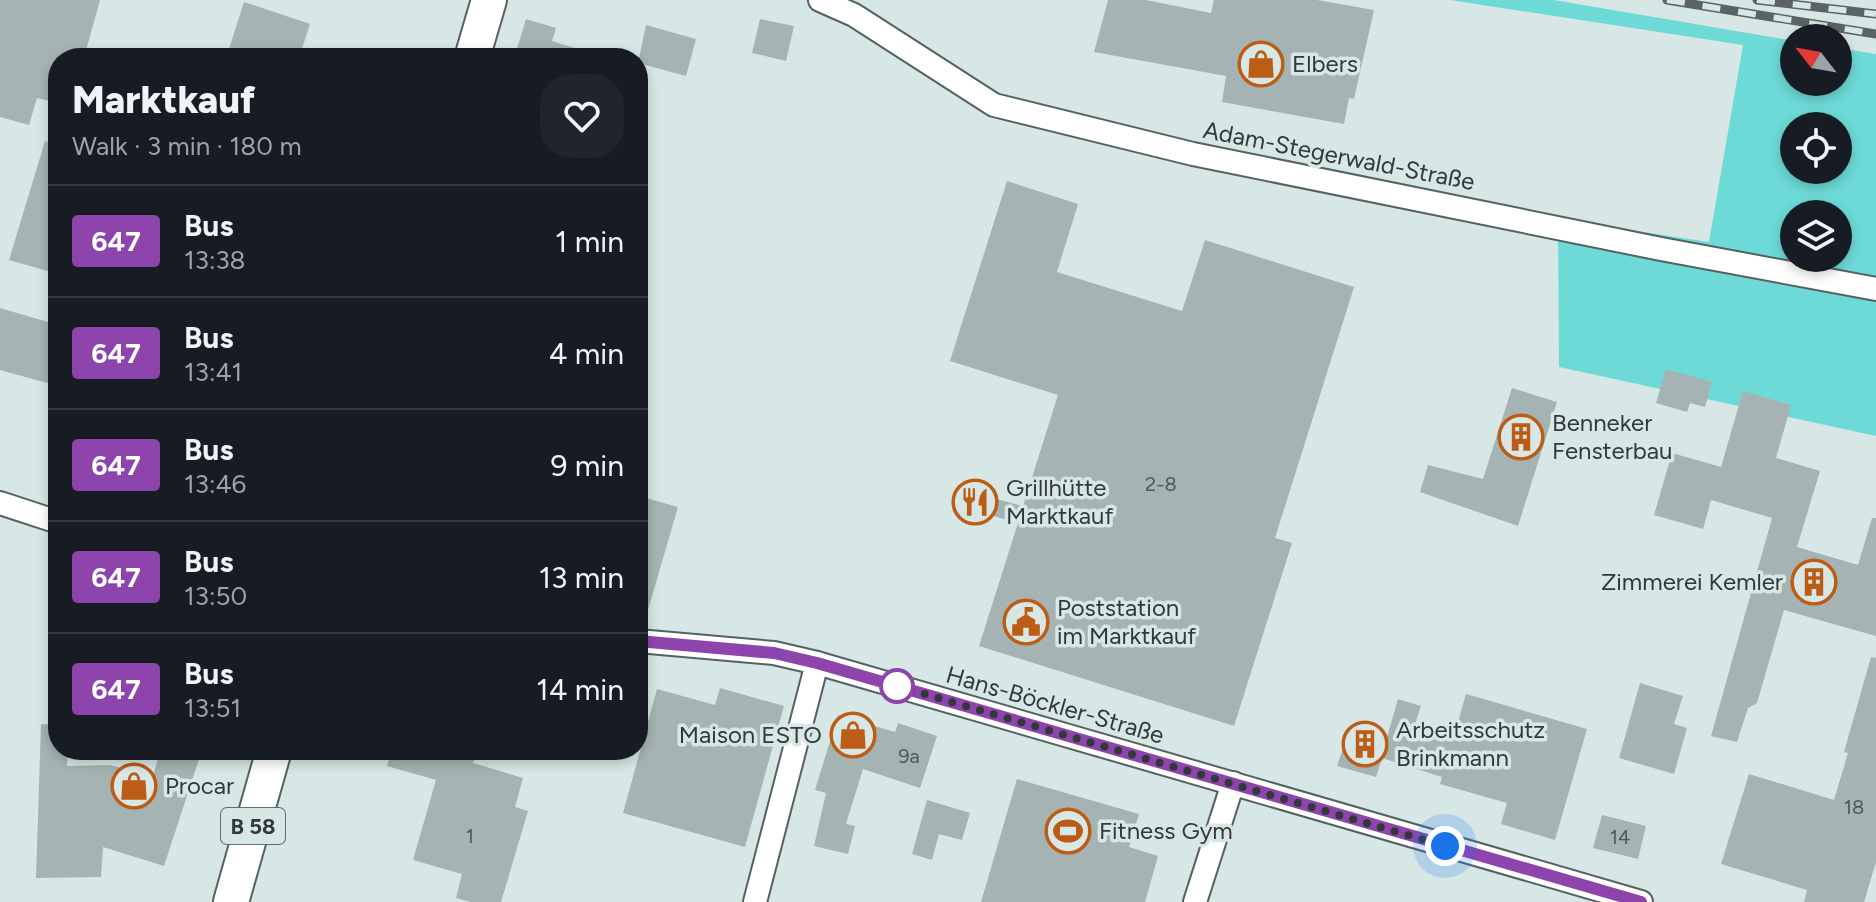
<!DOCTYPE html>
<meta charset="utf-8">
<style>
body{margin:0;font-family:Figtree,sans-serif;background:#20242c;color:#f1f3f6;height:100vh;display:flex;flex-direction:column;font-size:30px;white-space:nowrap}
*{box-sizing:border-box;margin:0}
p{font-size:26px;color:#9ea1a6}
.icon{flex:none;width:44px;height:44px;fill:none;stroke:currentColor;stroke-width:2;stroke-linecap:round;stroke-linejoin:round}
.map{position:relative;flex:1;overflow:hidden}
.panel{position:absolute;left:48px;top:48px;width:600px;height:712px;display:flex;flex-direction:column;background:#171b24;border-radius:32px;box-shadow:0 4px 12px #0003}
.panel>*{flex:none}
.badge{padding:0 16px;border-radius:6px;font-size:28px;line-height:52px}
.needle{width:52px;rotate:301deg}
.buttons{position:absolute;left:1780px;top:24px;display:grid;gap:16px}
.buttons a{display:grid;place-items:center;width:72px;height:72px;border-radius:50%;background:#171b24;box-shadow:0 4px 12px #0003;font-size:40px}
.you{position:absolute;width:40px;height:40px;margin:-20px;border:6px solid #fff;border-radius:50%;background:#1a73e8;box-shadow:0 0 0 12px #1a73e833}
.map>.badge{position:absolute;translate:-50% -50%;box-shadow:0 0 0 4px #fff}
.round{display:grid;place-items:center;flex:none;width:84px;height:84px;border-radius:32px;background:#20242c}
.overview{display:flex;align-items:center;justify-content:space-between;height:136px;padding:0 24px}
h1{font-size:38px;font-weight:800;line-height:60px}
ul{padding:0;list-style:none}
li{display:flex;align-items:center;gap:24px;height:112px;padding:0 24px;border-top:2px solid #363941}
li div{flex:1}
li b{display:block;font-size:30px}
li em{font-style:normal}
li .badge{min-width:88px;font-weight:700;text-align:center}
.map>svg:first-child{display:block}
.green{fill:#6ddad7;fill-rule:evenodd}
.building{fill:#a5b4b3}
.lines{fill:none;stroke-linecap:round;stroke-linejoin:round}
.minor-casing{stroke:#546261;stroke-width:26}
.primary-casing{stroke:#546261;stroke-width:38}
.minor{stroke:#fff;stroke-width:22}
.primary{stroke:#fff;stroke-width:34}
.rail-casing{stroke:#5b6363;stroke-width:9}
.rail{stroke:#d7e7e6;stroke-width:6;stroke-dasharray:18;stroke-linecap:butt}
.line-casing{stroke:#fff;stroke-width:18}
.line{stroke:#8e44ad;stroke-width:12}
.walk{stroke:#333939;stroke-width:8;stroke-dasharray:0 14.4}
.stop-dot{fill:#fff;stroke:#8e44ad;stroke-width:4}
.labels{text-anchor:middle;stroke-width:7;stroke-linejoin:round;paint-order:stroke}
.number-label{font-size:20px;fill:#505858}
.shield{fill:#d7e7e6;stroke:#646d6d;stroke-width:2}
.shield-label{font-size:22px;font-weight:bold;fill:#333939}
.poi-label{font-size:24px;fill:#333939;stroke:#d7e7e6;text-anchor:start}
.street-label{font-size:24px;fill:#333939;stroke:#d7e7e6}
</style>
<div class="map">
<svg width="1876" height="902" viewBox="0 0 1876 902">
<rect width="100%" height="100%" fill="#d7e7e6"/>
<path class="green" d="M1450,0H1554L1794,41V82H1838V48L1876,54V436L1559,367L1558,219L1709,242L1743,45ZM1794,126H1838V170H1794ZM1794,214H1838V258H1794Z"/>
<g class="building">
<polygon points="0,0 100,0 84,58 58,58 58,103 37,98 29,125 0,117"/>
<polygon points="1108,0 1146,0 1211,13 1214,0 1317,0 1374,10 1354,99 1349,98 1344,124 1222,102 1226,76 1094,52"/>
<polygon points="244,2 310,24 299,58 226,58"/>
<polygon points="526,19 556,28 552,41 594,54 594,58 535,58 516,52"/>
<polygon points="760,19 794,26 786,61 752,53"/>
<polygon points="646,25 696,39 686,76 638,63"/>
<polygon points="45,141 58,145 58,274 9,260"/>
<polygon points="1007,181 1078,204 1057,272 1182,311 1205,240 1354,287 1275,538 1292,543 1234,726 979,646 1018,523 962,507 966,491 1023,506 1058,395 950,361"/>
<polygon points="0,308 58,325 58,386 0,370"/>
<polygon points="1666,369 1712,382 1705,407 1690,403 1687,412 1656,403"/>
<polygon points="1512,388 1557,402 1518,526 1420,492 1428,465 1483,479"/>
<polygon points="1743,391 1791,405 1776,458 1820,471 1797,547 1858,565 1872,518 1876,518 1876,636 1784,610 1757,703 1748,708 1737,742 1711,736 1772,518 1711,500 1703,529 1654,515 1672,453 1721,467"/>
<polygon points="646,498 678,507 643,627 638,627 638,527"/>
<polygon points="1871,657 1876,658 1876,862 1864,902 1804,902 1807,890 1721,864 1749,774 1834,800 1848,753 1844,752"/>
<polygon points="1640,683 1683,696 1674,724 1687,728 1674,774 1619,758"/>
<polygon points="720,688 784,706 745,847 623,813 657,689 715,705"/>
<polygon points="1466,694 1587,729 1555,840 1501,824 1507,803 1440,784 1442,777 1382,758 1376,777 1337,766 1351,725 1387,737 1398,699 1421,706 1414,727 1453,739"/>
<polygon points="838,715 895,732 898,723 937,736 920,788 863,769 846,824 855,826 848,854 814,846 826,793 815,790"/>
<polygon points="41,724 58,725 58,750 68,750 67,766 109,765 153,775 161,750 202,750 164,866 103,847 101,877 36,878"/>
<polygon points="392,750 477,750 473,763 523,778 515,807 528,811 501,902 471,902 456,898 462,874 413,860 436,780 387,766"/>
<polygon points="1017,779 1139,814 1129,847 1158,856 1145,902 981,902"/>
<polygon points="927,800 970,813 962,840 939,834 932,860 912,854"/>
<polygon points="1602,815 1646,826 1638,859 1593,848"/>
</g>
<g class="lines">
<g class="minor-casing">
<g id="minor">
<polyline points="820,0 854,15 994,105 1193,154 1661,249 1876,289"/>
<polyline points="0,503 58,522"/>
<polyline points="638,641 774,653 817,663 1641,902"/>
<polyline points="755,902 817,663"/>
<polyline points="1195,902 1233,783"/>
</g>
</g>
<g class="primary-casing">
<g id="primary">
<polyline points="472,58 489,0"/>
<polyline points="231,902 274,750"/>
</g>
</g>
<use href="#minor" class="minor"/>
<use href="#primary" class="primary"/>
<g class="rail-casing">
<g id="rail">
<polyline points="1667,0 1876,34"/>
<polyline points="1757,0 1876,14"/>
</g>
</g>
<use href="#rail" class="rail"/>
</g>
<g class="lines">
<g class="line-casing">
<polyline id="line" points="638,641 774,653 817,663 1641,902"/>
</g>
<use href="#line" class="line"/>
<polyline class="walk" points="897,686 1445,846"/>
</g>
<defs>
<g id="shop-ring" transform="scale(2.3)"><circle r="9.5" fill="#d7e7e6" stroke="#bc5c15" stroke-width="1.5"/><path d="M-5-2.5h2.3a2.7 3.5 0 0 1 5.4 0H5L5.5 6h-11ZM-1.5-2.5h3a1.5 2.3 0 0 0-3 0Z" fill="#bc5c15"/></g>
<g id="building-ring" transform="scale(2.3)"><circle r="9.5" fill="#d7e7e6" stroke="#bc5c15" stroke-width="1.5"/><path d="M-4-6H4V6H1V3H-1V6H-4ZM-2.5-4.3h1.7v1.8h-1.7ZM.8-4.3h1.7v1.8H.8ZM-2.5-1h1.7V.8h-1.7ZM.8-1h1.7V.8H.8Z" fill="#bc5c15"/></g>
<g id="restaurant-ring" transform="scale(2.3)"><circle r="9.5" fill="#d7e7e6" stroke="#bc5c15" stroke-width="1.5"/><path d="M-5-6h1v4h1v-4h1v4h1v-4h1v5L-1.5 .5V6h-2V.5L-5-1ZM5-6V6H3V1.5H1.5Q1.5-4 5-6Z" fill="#bc5c15"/></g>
<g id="civic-ring" transform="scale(2.3)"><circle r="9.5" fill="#d7e7e6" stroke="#bc5c15" stroke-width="1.5"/><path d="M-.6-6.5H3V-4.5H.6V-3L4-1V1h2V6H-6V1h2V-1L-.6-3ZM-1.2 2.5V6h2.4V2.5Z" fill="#bc5c15"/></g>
<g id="stadium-ring" transform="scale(2.3)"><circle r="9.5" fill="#d7e7e6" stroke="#bc5c15" stroke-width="1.5"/><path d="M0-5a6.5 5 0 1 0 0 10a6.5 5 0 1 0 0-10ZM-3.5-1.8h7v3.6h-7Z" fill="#bc5c15"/></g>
</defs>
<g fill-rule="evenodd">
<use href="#shop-ring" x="1261" y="64"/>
<use href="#building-ring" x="1521" y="437"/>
<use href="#restaurant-ring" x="975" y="502"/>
<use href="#building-ring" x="1814" y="582"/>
<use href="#civic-ring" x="1026" y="622"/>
<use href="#shop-ring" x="853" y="735"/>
<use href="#building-ring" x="1365" y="744"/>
<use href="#shop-ring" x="134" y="786"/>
<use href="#stadium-ring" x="1068" y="831"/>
</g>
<circle class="stop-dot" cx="897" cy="686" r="16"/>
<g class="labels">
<g class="number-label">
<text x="1161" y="491">2-8</text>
<text x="909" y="763">9a</text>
<text x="1854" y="814">18</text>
<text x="470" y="843">1</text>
<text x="1620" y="844">14</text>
</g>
<rect class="shield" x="221" y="808" width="64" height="36" rx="6"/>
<g class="shield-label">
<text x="253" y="834">B 58</text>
</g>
<g class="poi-label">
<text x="1292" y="72">Elbers</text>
<text x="1552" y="431">Benneker<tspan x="1552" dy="28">Fensterbau</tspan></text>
<text x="1006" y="496">Grillhütte<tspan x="1006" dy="28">Marktkauf</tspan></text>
<text x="1783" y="590" text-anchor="end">Zimmerei Kemler</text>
<text x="1057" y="616">Poststation<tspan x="1057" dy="28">im Marktkauf</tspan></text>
<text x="1396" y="738">Arbeitsschutz<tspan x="1396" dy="28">Brinkmann</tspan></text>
<text x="822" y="743" text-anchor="end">Maison ESTO</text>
<text x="165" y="794">Procar</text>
<text x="1099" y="839">Fitness Gym</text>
</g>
<g class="street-label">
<text transform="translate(1339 156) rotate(11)" y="8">Adam-Stegerwald-Straße</text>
<text transform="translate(1055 705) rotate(16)" y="8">Hans-Böckler-Straße</text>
</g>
</g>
</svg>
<div class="buttons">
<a><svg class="needle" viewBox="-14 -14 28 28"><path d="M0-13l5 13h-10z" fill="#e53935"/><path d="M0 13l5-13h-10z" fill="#9ea1a6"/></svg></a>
<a><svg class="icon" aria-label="locate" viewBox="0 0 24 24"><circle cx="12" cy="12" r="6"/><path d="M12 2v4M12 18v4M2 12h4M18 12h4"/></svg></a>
<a><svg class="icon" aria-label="layers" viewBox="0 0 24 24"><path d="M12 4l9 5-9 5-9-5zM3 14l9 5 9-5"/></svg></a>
</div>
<div class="you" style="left:1445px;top:846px"></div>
<section class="panel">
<div class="overview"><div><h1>Marktkauf</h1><p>Walk · 3 min · 180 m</p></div><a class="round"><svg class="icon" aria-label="heart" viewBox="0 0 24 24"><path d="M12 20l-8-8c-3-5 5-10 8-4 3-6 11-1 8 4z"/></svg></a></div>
<ul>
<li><span class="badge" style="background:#8e44ad;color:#fff">647</span><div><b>Bus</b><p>13:38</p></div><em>1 min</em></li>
<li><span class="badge" style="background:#8e44ad;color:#fff">647</span><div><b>Bus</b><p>13:41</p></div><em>4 min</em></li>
<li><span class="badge" style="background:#8e44ad;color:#fff">647</span><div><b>Bus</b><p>13:46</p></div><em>9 min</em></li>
<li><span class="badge" style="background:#8e44ad;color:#fff">647</span><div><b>Bus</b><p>13:50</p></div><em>13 min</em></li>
<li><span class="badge" style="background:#8e44ad;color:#fff">647</span><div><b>Bus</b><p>13:51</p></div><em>14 min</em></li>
</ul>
</section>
</div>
